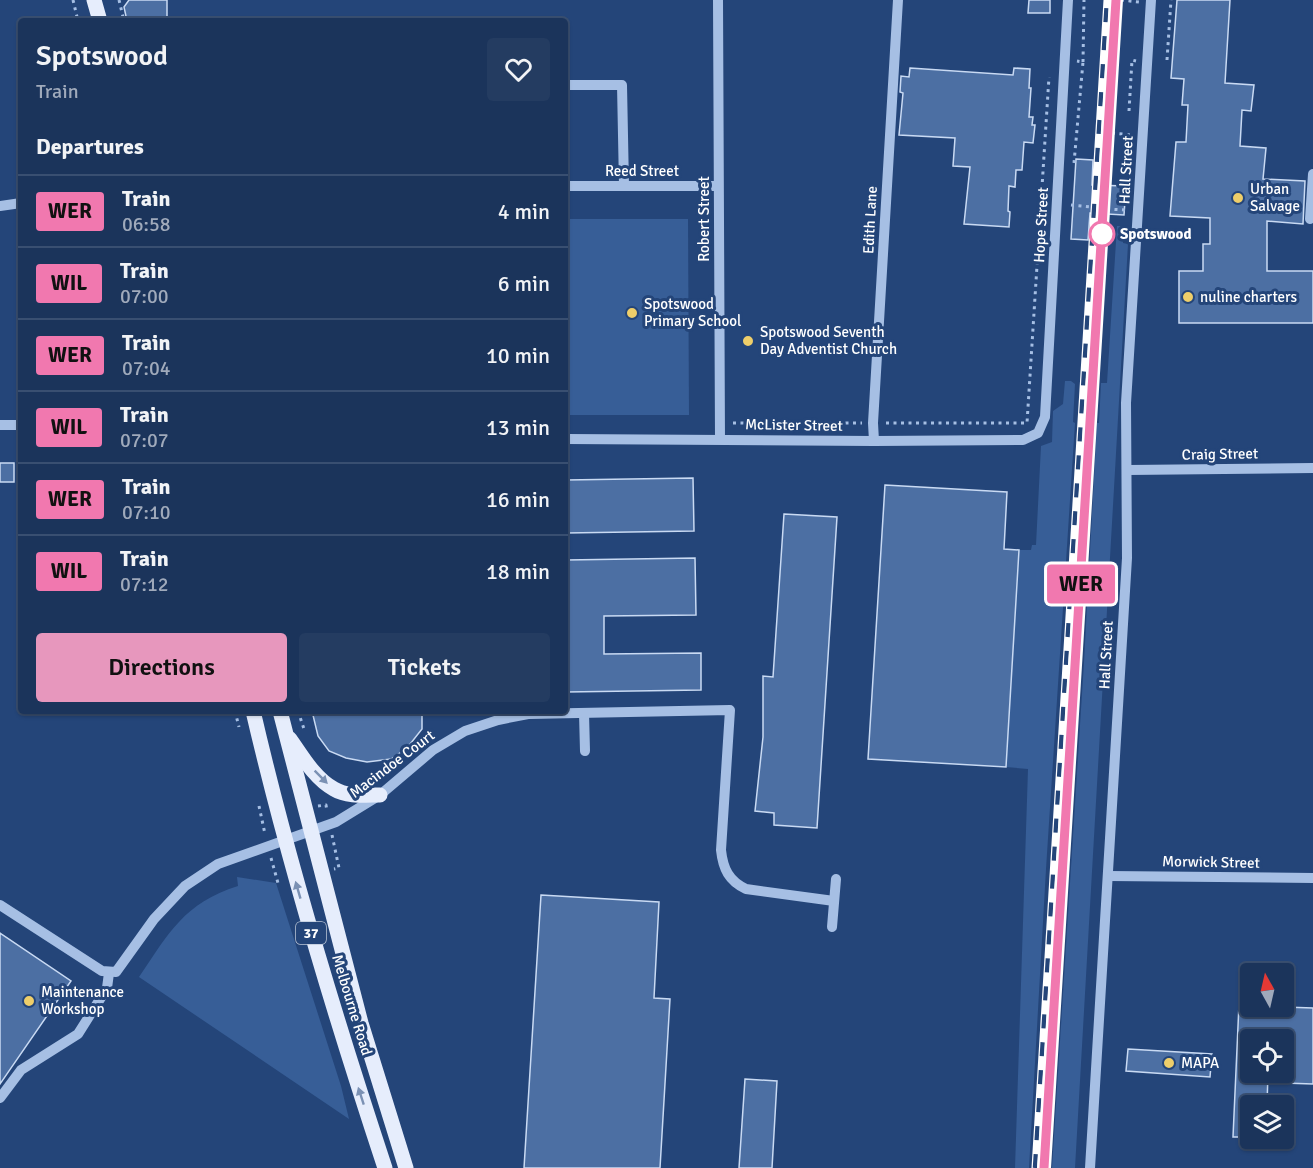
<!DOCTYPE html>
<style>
body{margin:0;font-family:Signika,sans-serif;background:#243c61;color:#f1f3f6;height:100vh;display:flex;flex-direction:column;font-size:22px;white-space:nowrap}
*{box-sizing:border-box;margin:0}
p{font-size:20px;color:#a0aabb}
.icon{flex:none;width:33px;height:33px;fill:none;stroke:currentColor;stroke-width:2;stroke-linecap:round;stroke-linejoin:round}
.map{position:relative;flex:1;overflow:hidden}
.side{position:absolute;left:18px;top:18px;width:550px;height:696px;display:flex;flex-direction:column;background:#1b345b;border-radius:6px;box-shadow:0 2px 4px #0004,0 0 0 2px #394f71}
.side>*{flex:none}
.badge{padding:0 12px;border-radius:4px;font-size:21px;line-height:39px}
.needle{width:39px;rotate:352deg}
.fabs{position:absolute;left:1240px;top:963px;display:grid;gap:12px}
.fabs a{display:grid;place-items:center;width:54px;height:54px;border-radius:6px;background:#1b345b;box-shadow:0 2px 4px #0004,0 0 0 2px #394f71;font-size:30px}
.map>.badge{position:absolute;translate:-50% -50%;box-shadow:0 0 0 3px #fff}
h2{padding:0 18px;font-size:22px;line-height:54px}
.round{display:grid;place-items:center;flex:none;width:63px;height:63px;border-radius:6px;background:#243c61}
.overview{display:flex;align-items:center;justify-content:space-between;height:102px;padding:0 18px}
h1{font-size:28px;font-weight:600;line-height:45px}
.button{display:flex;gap:12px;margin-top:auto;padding:12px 18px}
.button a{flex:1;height:69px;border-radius:6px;background:#e797bd;color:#111;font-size:24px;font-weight:600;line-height:69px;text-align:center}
.button a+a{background:#243c61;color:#f1f3f6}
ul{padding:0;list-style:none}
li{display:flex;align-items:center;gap:18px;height:72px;padding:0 18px;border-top:2px solid #394f71}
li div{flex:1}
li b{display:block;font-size:22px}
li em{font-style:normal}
li .badge{min-width:66px;font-weight:700;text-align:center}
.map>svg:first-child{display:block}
.green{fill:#375e97}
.building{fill:#4c6fa3;stroke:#c9daf3;stroke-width:1.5}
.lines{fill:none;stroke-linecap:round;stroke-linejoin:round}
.path{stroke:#a6bfe4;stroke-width:3;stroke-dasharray:3 4.5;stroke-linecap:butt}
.minor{stroke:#a6bfe4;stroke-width:10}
.major{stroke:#e6edfc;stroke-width:15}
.rail-casing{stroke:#fff;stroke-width:7}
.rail{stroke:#244579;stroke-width:4.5;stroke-dasharray:14;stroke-linecap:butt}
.oneway{fill:#7b91b4}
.line-casing{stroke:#fff;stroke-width:14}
.line{stroke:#f178af;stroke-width:9}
.poi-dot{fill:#eece6a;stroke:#244579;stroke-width:2}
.stop-dot{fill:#fff;stroke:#f178af;stroke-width:3}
.labels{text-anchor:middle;stroke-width:6;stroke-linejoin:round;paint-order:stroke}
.shield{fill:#244579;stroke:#bdc7d7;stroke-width:1.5}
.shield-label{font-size:14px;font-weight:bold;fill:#fff}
.street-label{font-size:15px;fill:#fff;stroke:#244579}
.poi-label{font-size:15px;fill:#fff;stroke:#244579;text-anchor:start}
.stop-label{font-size:15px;font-weight:bold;fill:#fff;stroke:#244579;text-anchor:start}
</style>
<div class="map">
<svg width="1313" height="1168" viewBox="0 0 1313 1168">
<rect width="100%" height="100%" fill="#244579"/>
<g class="green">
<polygon points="566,219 688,219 689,415 566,415"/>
<polygon points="1117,226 1123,226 1123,243 1128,244 1075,1168 1052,1168 1084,662 1097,423 1099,423 1101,383 1107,383"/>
<polygon points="1065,381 1071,381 1075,384 1073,422 1075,423 1046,869 1029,1168 1015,1168 1028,769 1006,767 1019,550 1031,550 1032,545 1036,545 1041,446 1052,442 1053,411 1063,404"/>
<path d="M237,877L276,883L341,1086L349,1119L139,977C169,933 184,903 238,886Z"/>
</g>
<g class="building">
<polygon points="129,0 167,0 167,21 127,21 124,7"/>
<polygon points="1029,0 1050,0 1050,13 1028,13"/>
<polygon points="1177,0 1230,0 1225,83 1254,85 1251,111 1242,110 1240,146 1266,148 1263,179 1305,181 1303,224 1267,221 1267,271 1313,271 1313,323 1179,323 1179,271 1203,271 1203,244 1210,244 1210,218 1170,216 1176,142 1186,142 1188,105 1182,105 1184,79 1171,78"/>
<polygon points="910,68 1013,75 1014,68 1030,69 1029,88 1031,88 1029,117 1033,117 1032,125 1035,125 1033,143 1024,142 1022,170 1016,170 1015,187 1009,186 1008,211 1010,212 1009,227 964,224 970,167 953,166 955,138 899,135 903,93 900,92 901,76 909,77"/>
<polygon points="1076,159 1093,160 1092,185 1126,186 1124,215 1090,213 1088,240 1071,239"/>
<rect x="0" y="463" width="14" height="19"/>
<polygon points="693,478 694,531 566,533 566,480"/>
<polygon points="885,485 1007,492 1004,549 1019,550 1006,767 868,759"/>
<polygon points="784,514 837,517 817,828 774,825 774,813 755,811 763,737 763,676 773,677"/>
<polygon points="695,558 696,615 604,616 604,654 701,653 701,690 566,692 566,560"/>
<polygon points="312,711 422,711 422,729 407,748 391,759 367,762 346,758 329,751 318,736"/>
<polygon points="541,895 659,902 654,998 670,999 660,1168 524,1168"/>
<polygon points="0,933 71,981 0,1084"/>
<polygon points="1239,1004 1251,1005 1251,1006 1313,1008 1313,1084 1284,1083 1284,1040 1251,1040 1251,1072 1268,1072 1267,1106 1251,1106 1251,1137 1233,1137"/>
<polygon points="1128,1049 1212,1054 1210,1077 1126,1071"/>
<polygon points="745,1079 777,1081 772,1168 739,1168"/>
</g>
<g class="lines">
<g class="path">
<polyline points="73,0 78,21"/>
<polyline points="119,0 124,21"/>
<polyline points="1121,0 1139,2"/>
<polyline points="1167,60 1171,0"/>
<polyline points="1083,62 1084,0"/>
<polyline points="1129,111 1132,60 1136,61"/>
<polyline points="1112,133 1131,135"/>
<polyline points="1074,163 1083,62 1077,61"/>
<polyline points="1071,205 1091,207"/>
<polyline points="1107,209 1125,210"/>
<polyline points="733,423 862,423"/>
<polyline points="886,423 1027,423 1049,77"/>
<polyline points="235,711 239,727"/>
<polyline points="298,711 305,732"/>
<polyline points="259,806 265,834"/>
<polyline points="318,806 326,805 327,811"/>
<polyline points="332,835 339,868 334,869"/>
<polyline points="271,858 278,883 281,882"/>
</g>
<g class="minor">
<polyline points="718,0 720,439"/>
<polyline points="566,85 622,85 624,186"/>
<polyline points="566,186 718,186"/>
<polyline points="0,206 21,203"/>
<polyline points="1310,219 1313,174"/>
<polyline points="0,425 21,425"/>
<polyline points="566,439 874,441 1023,440 1038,433 1045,417 1068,0"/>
<polyline points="874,441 873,423 898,0"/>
<polyline points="1128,470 1313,468"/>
<polyline points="584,713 585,751"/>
<polyline points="1108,876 1313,878"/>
<path d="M0,905L102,971L116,972L154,919L185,886L218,864L336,822L380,795L433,750L465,731L498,720L528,714L730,710L721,850C723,869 729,881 746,889L834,901"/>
<polyline points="832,927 836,879"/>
<polyline points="0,1098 21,1070 78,1034 107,988 109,973"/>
<polyline points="1090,1168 1127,558 1126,403 1151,0"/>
</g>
<g class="major">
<polyline points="94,0 100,21"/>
<path d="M253,711C289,866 335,1017 385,1168"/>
<polyline points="280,711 361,1023 406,1168"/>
<path d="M290,739C302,756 315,779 334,789C347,797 366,795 380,795"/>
</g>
<g class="rail-casing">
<g id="rail">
<polyline points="1035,1168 1107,0"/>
<polyline points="1044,1168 1116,0"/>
</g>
</g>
<use href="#rail" class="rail"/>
</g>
<defs><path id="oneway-solid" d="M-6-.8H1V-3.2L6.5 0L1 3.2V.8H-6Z" transform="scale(1.5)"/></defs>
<g class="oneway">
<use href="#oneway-solid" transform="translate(321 777) rotate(45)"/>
<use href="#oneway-solid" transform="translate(298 890) rotate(-106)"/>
<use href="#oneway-solid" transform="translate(361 1096) rotate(-108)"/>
</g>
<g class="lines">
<g class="line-casing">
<polyline id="line" points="1044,1168 1116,0"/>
</g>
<use href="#line" class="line"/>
</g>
<g class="poi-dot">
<circle cx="1238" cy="198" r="6"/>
<circle cx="1188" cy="297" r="6"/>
<circle cx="632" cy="313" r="6"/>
<circle cx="748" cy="341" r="6"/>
<circle cx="29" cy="1001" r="6"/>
<circle cx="1169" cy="1063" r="6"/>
</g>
<circle class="stop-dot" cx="1102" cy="234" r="12"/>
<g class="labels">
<rect class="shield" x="296" y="922" width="30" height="22" rx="4.5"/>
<g class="shield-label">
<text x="311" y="938">37</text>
</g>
<g class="street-label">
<text transform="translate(1126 170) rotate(-87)" y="5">Hall Street</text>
<text x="642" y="176">Reed Street</text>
<text transform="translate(704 219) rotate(-90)" y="5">Robert Street</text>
<text transform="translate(870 220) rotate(-87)" y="5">Edith Lane</text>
<text transform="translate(1041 225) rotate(-87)" y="5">Hope Street</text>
<text transform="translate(794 425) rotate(1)" y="5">McLister Street</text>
<text transform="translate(1220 454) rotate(-1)" y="5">Craig Street</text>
<text transform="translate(1106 655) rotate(-87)" y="5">Hall Street</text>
<text transform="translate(392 764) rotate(-37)" y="5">Macindoe Court</text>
<text transform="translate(1211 862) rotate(1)" y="5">Morwick Street</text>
<text transform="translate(352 1005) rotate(73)" y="5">Melbourne Road</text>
</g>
<g class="poi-label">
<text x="1250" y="194">Urban<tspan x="1250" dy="17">Salvage</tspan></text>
<text x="1200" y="302">nuline charters</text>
<text x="644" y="309">Spotswood<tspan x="644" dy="17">Primary School</tspan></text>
<text x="760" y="337">Spotswood Seventh<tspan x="760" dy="17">Day Adventist Church</tspan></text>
<text x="41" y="997">Maintenance<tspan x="41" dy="17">Workshop</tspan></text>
<text x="1181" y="1068">MAPA</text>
</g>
<g class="stop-label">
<text x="1120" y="239">Spotswood</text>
</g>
</g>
</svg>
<div class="fabs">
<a><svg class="needle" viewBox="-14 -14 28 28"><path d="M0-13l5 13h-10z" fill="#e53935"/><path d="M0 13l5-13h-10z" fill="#a0aabb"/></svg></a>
<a><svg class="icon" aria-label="locate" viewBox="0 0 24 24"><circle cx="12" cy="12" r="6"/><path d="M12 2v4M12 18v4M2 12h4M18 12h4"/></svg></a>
<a><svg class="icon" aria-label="layers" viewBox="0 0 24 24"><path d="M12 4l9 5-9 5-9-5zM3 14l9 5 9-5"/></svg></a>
</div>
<b class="badge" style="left:1081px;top:584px;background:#f178af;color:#111">WER</b>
<section class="side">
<div class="overview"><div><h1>Spotswood</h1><p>Train</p></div><a class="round"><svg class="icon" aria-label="heart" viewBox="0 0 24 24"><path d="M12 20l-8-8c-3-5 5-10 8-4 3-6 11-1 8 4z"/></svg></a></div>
<h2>Departures</h2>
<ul>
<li><span class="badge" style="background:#f178af;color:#111">WER</span><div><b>Train</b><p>06:58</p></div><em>4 min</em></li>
<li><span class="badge" style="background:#f178af;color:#111">WIL</span><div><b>Train</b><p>07:00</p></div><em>6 min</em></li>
<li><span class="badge" style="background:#f178af;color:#111">WER</span><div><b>Train</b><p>07:04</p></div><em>10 min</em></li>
<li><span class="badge" style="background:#f178af;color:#111">WIL</span><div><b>Train</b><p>07:07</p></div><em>13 min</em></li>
<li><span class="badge" style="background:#f178af;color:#111">WER</span><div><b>Train</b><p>07:10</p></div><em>16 min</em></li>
<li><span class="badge" style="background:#f178af;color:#111">WIL</span><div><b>Train</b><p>07:12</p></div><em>18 min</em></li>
</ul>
<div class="button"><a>Directions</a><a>Tickets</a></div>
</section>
</div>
